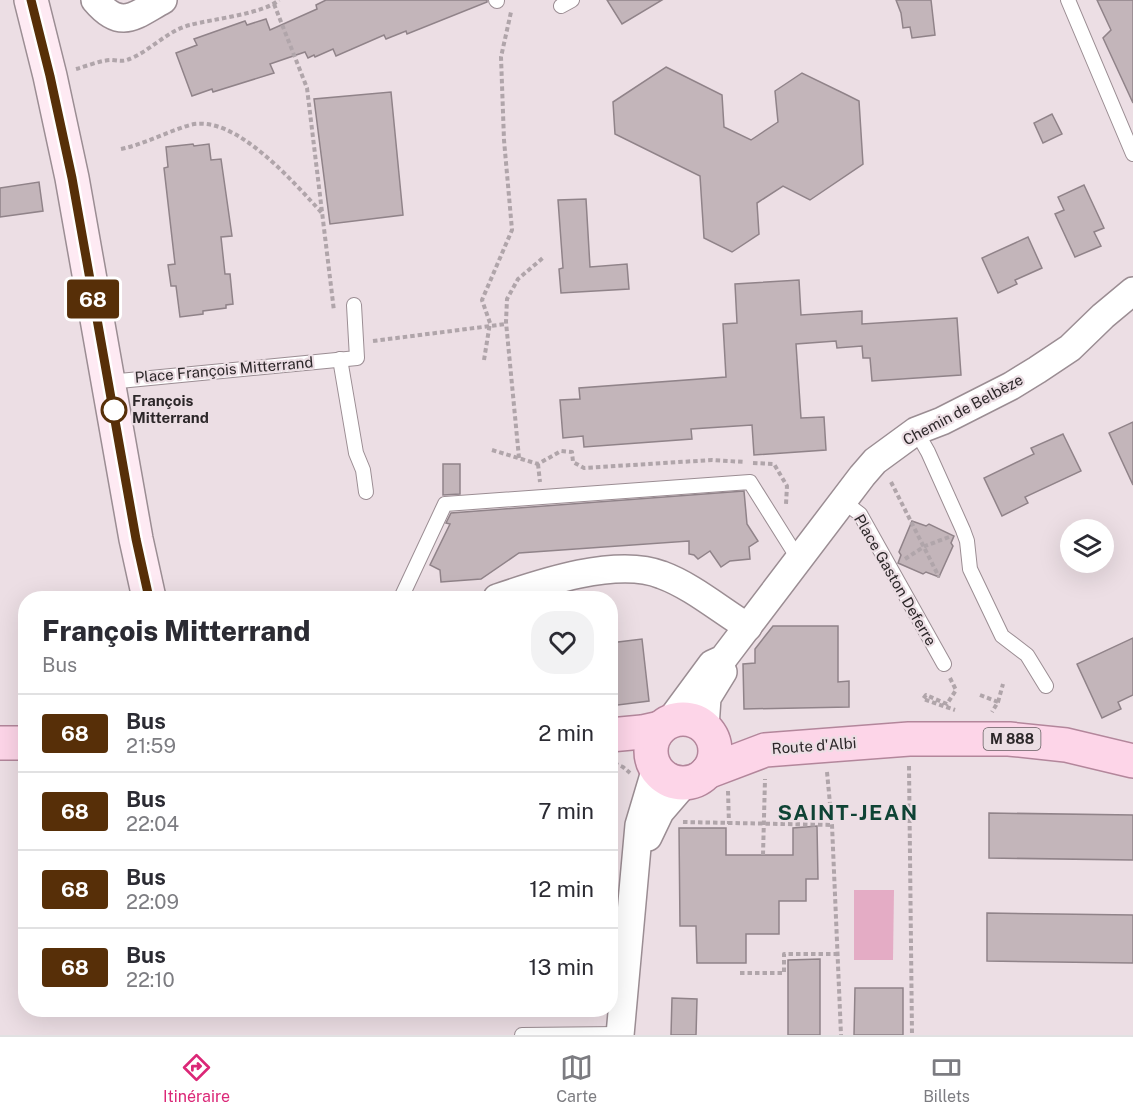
<!DOCTYPE html>
<html lang="fr">
<meta charset="utf-8">
<style>
body{margin:0;font-family:"Public Sans",sans-serif;background:#f2f2f3;color:#2b2b33;height:100vh;display:flex;flex-direction:column;font-size:22px;white-space:nowrap}
*{box-sizing:border-box;margin:0}
p{font-size:20px;color:#7c7c81}
.icon{flex:none;width:33px;height:33px;fill:none;stroke:currentColor;stroke-width:2;stroke-linecap:round;stroke-linejoin:round}
.map{position:relative;flex:1;overflow:hidden}
.panel{position:absolute;left:18px;top:591px;width:600px;height:426px;display:flex;flex-direction:column;background:#fff;border-radius:24px;box-shadow:0 6px 24px #0002}
.panel>*{flex:none}
.badge{padding:0 12px;border-radius:4px;font-size:21px;line-height:39px}
.controls{position:absolute;left:1060px;top:519px;display:grid;gap:12px}
.controls a{display:grid;place-items:center;width:54px;height:54px;border-radius:50%;background:#fff;box-shadow:0 6px 24px #0002;font-size:30px}
.map>.badge{position:absolute;translate:-50% -50%;box-shadow:0 0 0 3px #fff}
.round{display:grid;place-items:center;flex:none;width:63px;height:63px;border-radius:24px;background:#f2f2f3}
.head{display:flex;align-items:center;justify-content:space-between;height:102px;padding:0 24px}
h1{font-size:28px;font-weight:800;line-height:45px}
ul{padding:0;list-style:none}
li{display:flex;align-items:center;gap:18px;height:78px;padding:0 24px;border-top:2px solid #e1e1e2}
li div{flex:1}
li b{display:block;font-size:22px}
li em{font-style:normal}
li .badge{min-width:66px;font-weight:700;text-align:center}
.dock{display:flex;justify-content:space-around;align-items:center;height:84px;border-top:2px solid #e1e1e2;background:#fff;font-size:16px;color:#7c7c81}
.dock a{display:grid;justify-items:center;gap:3px}
.dock .on{color:#db2777}
.map>svg:first-child{display:block}
.green{fill:#e4acc5}
.building{fill:#c3b5ba;stroke:#908389;stroke-width:1.5}
.lines{fill:none;stroke-linecap:round;stroke-linejoin:round}
.lane-casing{stroke:#9b8d93;stroke-width:16}
.street-casing{stroke:#9b8d93;stroke-width:30}
.secondary-casing{stroke:#9b8d93;stroke-width:36}
.primary-casing{stroke:#b3869b;stroke-width:36}
.path{stroke:#b0a5aa;stroke-width:4;stroke-dasharray:4.5 3;stroke-linecap:butt}
.lane{stroke:#fff;stroke-width:14}
.street{stroke:#fff;stroke-width:27}
.secondary{stroke:#feeaf3;stroke-width:33}
.primary{stroke:#fdd5e8;stroke-width:33}
.line-casing{stroke:#fff;stroke-width:14}
.line{stroke:#572f08;stroke-width:9}
.stop-dot{fill:#fff;stroke:#572f08;stroke-width:3}
.labels{text-anchor:middle;stroke-width:4.5;stroke-linejoin:round;paint-order:stroke}
.shield{fill:#ecdee4;stroke:#665e61;stroke-width:1.5}
.shield-label{font-size:14px;font-weight:bold;fill:#2c2729}
.street-label{font-size:15px;fill:#2c2729;stroke:#ecdee4}
.stop-label{font-size:15px;font-weight:bold;fill:#2c2729;stroke:#ecdee4;text-anchor:start}
.district-label{font-size:21px;font-weight:bold;letter-spacing:1.5px;fill:#0f4335;stroke:#ecdee4}
</style>
<div class="map">
<svg width="1133" height="1035" viewBox="0 0 1133 1035">
<rect width="100%" height="100%" fill="#ecdee4"/>
<polygon class="green" points="854,890 894,890 893,960 854,960"/>
<g class="building">
<polygon points="326,0 487,0 487,2 407,34 406,31 386,39 384,35 336,56 333,49 315,57 314,55 308,58 305,52 270,64 274,73 213,92 212,89 192,96 176,53 197,45 194,39 245,21 247,25 266,19 270,30 317,9 316,5"/>
<polygon points="607,0 662,0 622,24"/>
<polygon points="896,0 931,0 935,35 912,38 910,27 903,28 901,13"/>
<polygon points="1097,0 1133,0 1133,103 1103,38 1111,30"/>
<polygon points="666,67 722,95 724,127 751,140 778,122 775,91 802,73 845,94 859,101 863,164 810,200 783,186 757,203 759,234 732,252 704,238 700,176 615,134 613,102"/>
<polygon points="391,92 403,215 330,224 314,99"/>
<polygon points="1052,114 1062,134 1043,143 1034,123"/>
<polygon points="193,144 194,146 209,144 211,160 221,159 232,236 221,237 225,274 230,274 233,304 226,305 226,308 203,311 203,314 180,317 176,286 171,286 168,265 175,264 164,168 168,167 166,147"/>
<polygon points="39,182 43,211 0,217 0,188"/>
<polygon points="1084,185 1104,228 1094,232 1101,246 1075,257 1055,214 1064,210 1058,197"/>
<polygon points="586,199 590,267 627,264 629,289 561,293 559,269 563,268 558,200"/>
<polygon points="1028,237 1042,268 1015,280 1017,284 998,293 982,258"/>
<polygon points="799,280 801,315 862,311 862,324 957,318 961,375 872,381 870,358 863,358 862,346 837,348 836,341 796,344 801,418 824,417 826,450 754,455 752,425 691,429 692,439 584,447 583,436 563,438 560,400 580,399 579,388 726,377 723,324 737,323 735,284"/>
<polygon points="1133,422 1133,485 1109,433"/>
<polygon points="1063,434 1081,471 1025,497 1028,503 1002,516 984,478 1034,454 1031,448"/>
<polygon points="443,464 460,464 460,494 443,495"/>
<polygon points="744,491 747,524 758,541 749,547 750,559 730,561 721,567 710,551 698,559 694,555 689,554 689,541 519,553 481,579 441,582 440,570 430,565 450,524 446,523 451,513"/>
<polygon points="912,521 926,526 929,524 954,536 951,543 953,546 939,577 926,572 923,574 898,563 901,555 899,552"/>
<polygon points="773,626 838,626 838,682 849,681 849,707 744,709 743,664 755,663 755,649"/>
<polygon points="1133,638 1133,695 1118,702 1121,709 1102,718 1077,664"/>
<polygon points="642,639 649,701 610,706 610,643"/>
<polygon points="989,813 1133,815 1133,860 989,858"/>
<polygon points="817,826 818,879 806,879 806,901 779,901 779,934 746,934 746,963 697,963 696,926 680,926 679,828 726,828 726,855 793,855 793,828"/>
<polygon points="987,913 1133,915 1133,963 987,961"/>
<polygon points="820,959 820,1035 788,1035 788,960"/>
<polygon points="855,988 903,988 903,1035 854,1035"/>
<polygon points="672,998 697,999 696,1035 671,1035"/>
</g>
<g class="lines">
<g class="lane-casing">
<g id="lane">
<polyline points="496,0 497,1"/>
<polyline points="1068,0 1133,154"/>
<polyline points="561,6 572,0"/>
<polyline points="340,359 356,453 363,470 366,492"/>
<polyline points="109,382 357,358 354,305"/>
<polyline points="916,431 928,452 963,530 967,541 970,569 1002,636 1027,655 1046,686"/>
<polyline points="843,501 860,514 944,664"/>
<polyline points="401,598 445,504 750,482 799,560"/>
<polyline points="522,1035 620,1034"/>
</g>
</g>
<g class="street-casing">
<g id="street">
<path d="M95,0C121,31 134,16 163,0"/>
<path d="M497,598C541,583 617,557 662,575C692,586 720,610 748,627"/>
<polyline points="670,721 712,664 723,659 862,476 875,461 916,431 942,421 1011,386 1037,370 1070,348 1103,316 1133,291"/>
<polyline points="705,727 707,698 723,672"/>
<polyline points="648,837 660,812 685,783"/>
<polyline points="620,1035 639,825 656,768"/>
</g>
</g>
<g class="secondary-casing">
<polyline id="secondary" points="31,0 50,76 72,178 136,539 149,598"/>
</g>
<g class="primary-casing">
<g id="primary">
<circle cx="683" cy="751" r="32"/>
<polyline points="610,735 642,732 660,728"/>
<polyline points="0,743 26,743"/>
<polyline points="707,772 765,750 909,739 1009,739 1066,745 1133,761"/>
</g>
</g>
<g class="path">
<polyline points="274,4 307,88 334,311"/>
<path d="M76,69C87,66 101,60 112,60C122,61 124,62 134,57C153,48 169,30 190,25C212,19 263,14 279,0"/>
<path d="M121,149C145,144 166,132 190,125C235,113 295,184 322,213"/>
<polyline points="373,341 506,324"/>
<polyline points="484,360 490,323 482,300 512,230 504,140 501,57 511,12"/>
<polyline points="492,450 538,464 561,451 572,452 573,462 584,468 712,460 745,462"/>
<polyline points="519,458 506,322 507,299 518,279 544,257"/>
<polyline points="753,463 774,464 787,486 786,504"/>
<polyline points="538,464 540,482"/>
<polyline points="891,482 939,577"/>
<polyline points="905,559 925,546 949,537"/>
<polyline points="950,678 956,690 947,704 926,695 923,699 955,710"/>
<polyline points="980,695 998,702 992,712"/>
<polyline points="998,702 1003,684"/>
<polyline points="614,763 623,767 630,773"/>
<polyline points="909,766 912,1035"/>
<polyline points="827,772 832,825 841,1035"/>
<polyline points="728,791 729,824"/>
<polyline points="683,822 832,825"/>
<polyline points="763,855 765,779"/>
<polyline points="740,973 784,973 784,954 837,954"/>
</g>
<use href="#lane" class="lane"/>
<use href="#street" class="street"/>
<use href="#secondary" class="secondary"/>
<use href="#primary" class="primary"/>
</g>
<g class="lines">
<g class="line-casing">
<polyline id="line" points="31,0 50,76 72,178 136,539 149,598"/>
</g>
<use href="#line" class="line"/>
</g>
<circle class="stop-dot" cx="114" cy="410" r="12"/>
<g class="labels">
<rect class="shield" x="983.5" y="728" width="57" height="22" rx="4.5"/>
<g class="shield-label">
<text x="1012" y="744">M 888</text>
</g>
<g class="street-label">
<text transform="translate(224 370) rotate(-5)" y="5">Place François Mitterrand</text>
<text transform="translate(963 410) rotate(-28)" y="5">Chemin de Belbèze</text>
<text transform="translate(895 580) rotate(60)" y="5">Place Gaston Deferre</text>
<text transform="translate(814 746) rotate(-4)" y="5">Route d'Albi</text>
</g>
<g class="stop-label">
<text x="132" y="406">François<tspan x="132" dy="17">Mitterrand</tspan></text>
</g>
<g class="district-label">
<text x="848" y="820">SAINT-JEAN</text>
</g>
</g>
</svg>
<div class="controls">
<a><svg class="icon" aria-label="layers" viewBox="0 0 24 24"><path d="M12 4l9 5-9 5-9-5zM3 14l9 5 9-5"/></svg></a>
</div>
<b class="badge" style="left:93px;top:299px;background:#572f08;color:#fff">68</b>
<section class="panel">
<div class="head"><div><h1>François Mitterrand</h1><p>Bus</p></div><a class="round"><svg class="icon" aria-label="heart" viewBox="0 0 24 24"><path d="M12 20l-8-8c-3-5 5-10 8-4 3-6 11-1 8 4z"/></svg></a></div>
<ul>
<li><span class="badge" style="background:#572f08;color:#fff">68</span><div><b>Bus</b><p>21:59</p></div><em>2 min</em></li>
<li><span class="badge" style="background:#572f08;color:#fff">68</span><div><b>Bus</b><p>22:04</p></div><em>7 min</em></li>
<li><span class="badge" style="background:#572f08;color:#fff">68</span><div><b>Bus</b><p>22:09</p></div><em>12 min</em></li>
<li><span class="badge" style="background:#572f08;color:#fff">68</span><div><b>Bus</b><p>22:10</p></div><em>13 min</em></li>
</ul>
</section>
</div>
<nav class="dock">
<a class="on"><svg class="icon" aria-label="directions" viewBox="0 0 24 24"><path d="M12 3l9 9-9 9-9-9zM9 14v-3h6M13 9l2 2-2 2"/></svg>Itinéraire</a>
<a><svg class="icon" aria-label="map" viewBox="0 0 24 24"><path d="M3 6l6-2 6 2 6-2v14l-6 2-6-2-6 2zM9 4v14M15 6v14"/></svg>Carte</a>
<a><svg class="icon" aria-label="tickets" viewBox="0 0 24 24"><path d="M3 7h18v10H3zM15 7v10"/></svg>Billets</a>
</nav>
